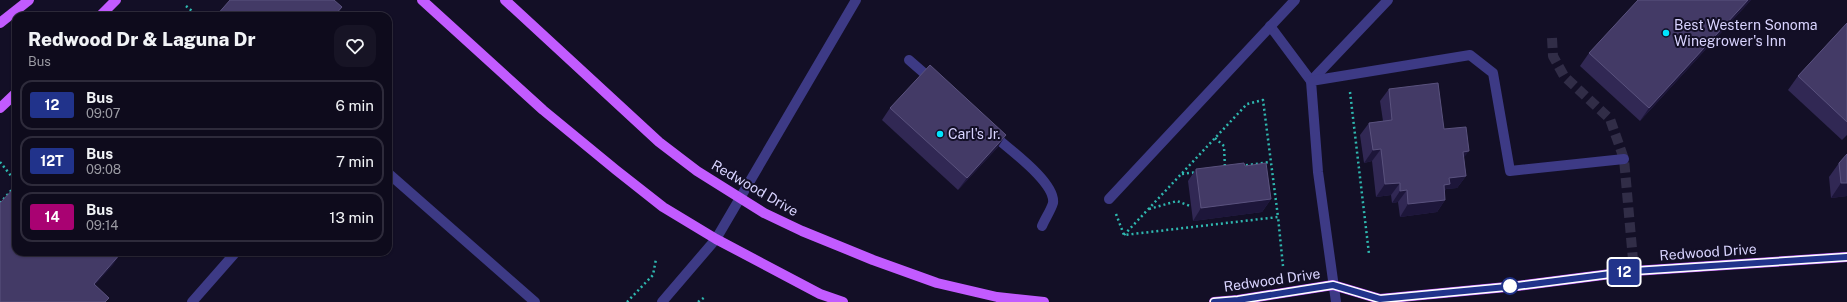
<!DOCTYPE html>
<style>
body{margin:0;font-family:"Public Sans",sans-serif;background:#171425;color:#f1f3f6;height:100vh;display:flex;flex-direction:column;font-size:15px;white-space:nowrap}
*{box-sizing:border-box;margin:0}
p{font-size:13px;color:#9b9ba3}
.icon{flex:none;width:22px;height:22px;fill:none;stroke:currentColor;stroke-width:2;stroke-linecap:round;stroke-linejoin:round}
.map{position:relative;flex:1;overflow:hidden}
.panel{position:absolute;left:12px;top:12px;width:380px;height:244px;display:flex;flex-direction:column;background:#0e0b1c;border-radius:12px;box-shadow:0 1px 3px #0004,0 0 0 1px #2e2b3b}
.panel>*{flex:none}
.badge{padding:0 8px;border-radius:3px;font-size:14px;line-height:26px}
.map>.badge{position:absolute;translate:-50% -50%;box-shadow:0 0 0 2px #fff}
.round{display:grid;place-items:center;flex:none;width:42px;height:42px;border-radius:12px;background:#171425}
.head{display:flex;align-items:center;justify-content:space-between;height:68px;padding:0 16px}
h1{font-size:19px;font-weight:800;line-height:30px}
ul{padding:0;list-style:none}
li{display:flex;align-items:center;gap:12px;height:50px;margin:0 8px 6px;padding:0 8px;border:2px solid #2e2b3b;border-radius:12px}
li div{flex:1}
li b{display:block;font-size:15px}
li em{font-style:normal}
li .badge{min-width:44px;font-weight:700;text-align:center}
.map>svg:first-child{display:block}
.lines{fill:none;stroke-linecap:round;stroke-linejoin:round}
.minor-tunnel{stroke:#312d47;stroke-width:10;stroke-dasharray:10 5;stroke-linecap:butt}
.path{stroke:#2fb8b0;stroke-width:2.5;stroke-dasharray:2 3;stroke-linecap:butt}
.minor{stroke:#3d3a85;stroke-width:10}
.major{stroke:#c25bff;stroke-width:10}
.wall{fill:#312854}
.shaded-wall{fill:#1d163a}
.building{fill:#433a66;stroke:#5a527e}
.line-casing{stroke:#fff;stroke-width:9}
.line{stroke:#21338b;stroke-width:6}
.poi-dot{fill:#00e5ff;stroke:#130f26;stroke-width:1.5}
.stop-dot{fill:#fff;stroke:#21338b;stroke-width:2}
.labels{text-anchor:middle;stroke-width:4;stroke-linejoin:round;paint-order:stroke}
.poi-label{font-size:14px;fill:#d9d4ff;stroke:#130f26;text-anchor:start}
.street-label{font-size:14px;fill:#d9d4ff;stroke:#130f26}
</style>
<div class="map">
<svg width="1847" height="302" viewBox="0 0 1847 302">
<rect width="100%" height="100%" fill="#130f26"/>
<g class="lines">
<polyline class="minor-tunnel" points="1552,38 1553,56 1564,76 1610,119 1624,159 1634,271"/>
<g class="path">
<polyline points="186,6 198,16"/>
<polyline points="1350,92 1369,254"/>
<polyline points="1215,138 1224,146 1225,168"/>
<polyline points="0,162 16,182"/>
<polyline points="1241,166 1270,162"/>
<polyline points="1182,174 1197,172"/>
<polyline points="0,203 16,185"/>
<polyline points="1149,209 1177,201 1190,206"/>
<polyline points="1116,214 1124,235 1278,217 1283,266"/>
<polyline points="1124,235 1247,104 1263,100 1278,217"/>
<polyline points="627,302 653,275 656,259"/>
<polyline points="698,302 705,297"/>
</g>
<g class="minor">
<polyline points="1270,26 1311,81 1388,0"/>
<polyline points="909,60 932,80"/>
<path d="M992,134C1006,147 1056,182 1053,203C1051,210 1045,219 1042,226"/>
<polyline points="388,173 535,302"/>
<polyline points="1109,199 1295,0"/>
<polyline points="192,302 236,252"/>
<polyline points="662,302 716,239 856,0"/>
<polyline points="1336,302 1318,172 1311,81 1470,55 1493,73 1510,171 1624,159"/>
</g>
<g class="major">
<polyline points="422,0 543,110 616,170 663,207 716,239 820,294 843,302"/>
<polyline points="505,0 659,142 697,171 764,213 802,231 873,260 937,283 997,297 1044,302"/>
<polyline points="100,16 116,0"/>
<polyline points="0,23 29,0"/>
<polyline points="0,108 16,93"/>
<polyline points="1214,302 1238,300 1333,285 1380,299 1517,286 1634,271 1847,257"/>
</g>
</g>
<g class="wall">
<polygon points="1751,0 1640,121 1580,66 1589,53"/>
<polygon points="1847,23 1847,135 1842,140 1788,90 1798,76"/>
<polygon points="1389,89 1444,129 1464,158 1466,176 1457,188 1446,189 1444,192 1445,200 1437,212 1400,217 1398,202 1392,203 1391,195 1376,197 1372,161 1364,163 1360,135 1369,123 1383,121 1380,101"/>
<polygon points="890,108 998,147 958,190 882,120"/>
<polygon points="1847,154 1847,196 1831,198 1829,177 1839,163"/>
<polygon points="1245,166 1271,199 1262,212 1193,221 1188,181 1196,169"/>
</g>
<g class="shaded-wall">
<polygon points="1748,0 1751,0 1640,121 1649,108"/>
<polygon points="1006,135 998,147 958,190 967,178"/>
<polygon points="1381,149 1372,161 1364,163 1373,150"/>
<polygon points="1469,151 1460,163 1463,152"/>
<polygon points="1466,176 1457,188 1446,189 1442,196 1444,185 1449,178"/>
<polygon points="1400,183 1391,195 1376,197 1385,184"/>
<polygon points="1841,183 1847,183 1847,196 1831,198"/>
<polygon points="1407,190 1398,202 1392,203 1400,191"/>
<polygon points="1271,199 1262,212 1193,221 1201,208"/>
<polygon points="1445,200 1437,212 1400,217 1408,204"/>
<polygon points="121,253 113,265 85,296 94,284"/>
</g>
<g class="building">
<polygon points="230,0 334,0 342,7 334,16 216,16"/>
<polygon points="1638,0 1748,0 1649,108 1589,53"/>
<polygon points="1847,23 1847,122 1798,76"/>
<polygon points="930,65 1006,135 967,178 890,108"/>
<polygon points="1438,83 1444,129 1466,127 1469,151 1463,152 1466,176 1449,178 1450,184 1444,185 1445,200 1408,204 1407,190 1400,191 1400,183 1385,184 1381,149 1373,150 1369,123 1392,120 1389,89"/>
<polygon points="1847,154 1847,183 1841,183 1839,163"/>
<polygon points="1244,163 1245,166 1266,163 1271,199 1201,208 1196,169"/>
<polygon points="16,186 16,252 120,252 121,253 94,284 109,298 105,302 0,302 0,203"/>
</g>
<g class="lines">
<g class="line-casing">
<polyline id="line" points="1214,302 1238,300 1333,285 1380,299 1517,286 1634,271 1847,257"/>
</g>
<use href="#line" class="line"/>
</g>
<g class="poi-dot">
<circle cx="1666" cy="33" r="4"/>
<circle cx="940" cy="134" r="4"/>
</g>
<circle class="stop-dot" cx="1510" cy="286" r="8"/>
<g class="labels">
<g class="poi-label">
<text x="1674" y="30">Best Western Sonoma<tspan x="1674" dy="16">Winegrower's Inn</tspan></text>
<text x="948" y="139">Carl's Jr.</text>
</g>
<g class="street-label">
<text transform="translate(755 188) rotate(30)" y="5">Redwood Drive</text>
<text transform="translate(1708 252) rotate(-4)" y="5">Redwood Drive</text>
<text transform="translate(1272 280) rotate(-8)" y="5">Redwood Drive</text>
</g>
</g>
</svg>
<b class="badge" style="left:1624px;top:272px;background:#21338b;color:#fff">12</b>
<section class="panel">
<div class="head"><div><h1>Redwood Dr &amp; Laguna Dr</h1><p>Bus</p></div><a class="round"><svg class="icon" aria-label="heart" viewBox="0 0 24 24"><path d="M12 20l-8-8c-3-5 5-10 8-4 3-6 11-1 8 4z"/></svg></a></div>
<ul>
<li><span class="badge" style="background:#21338b;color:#fff">12</span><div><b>Bus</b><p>09:07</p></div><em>6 min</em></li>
<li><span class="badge" style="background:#21338b;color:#fff">12T</span><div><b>Bus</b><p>09:08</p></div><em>7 min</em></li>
<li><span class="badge" style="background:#a90272;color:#fff">14</span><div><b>Bus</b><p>09:14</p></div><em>13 min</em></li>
</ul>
</section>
</div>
